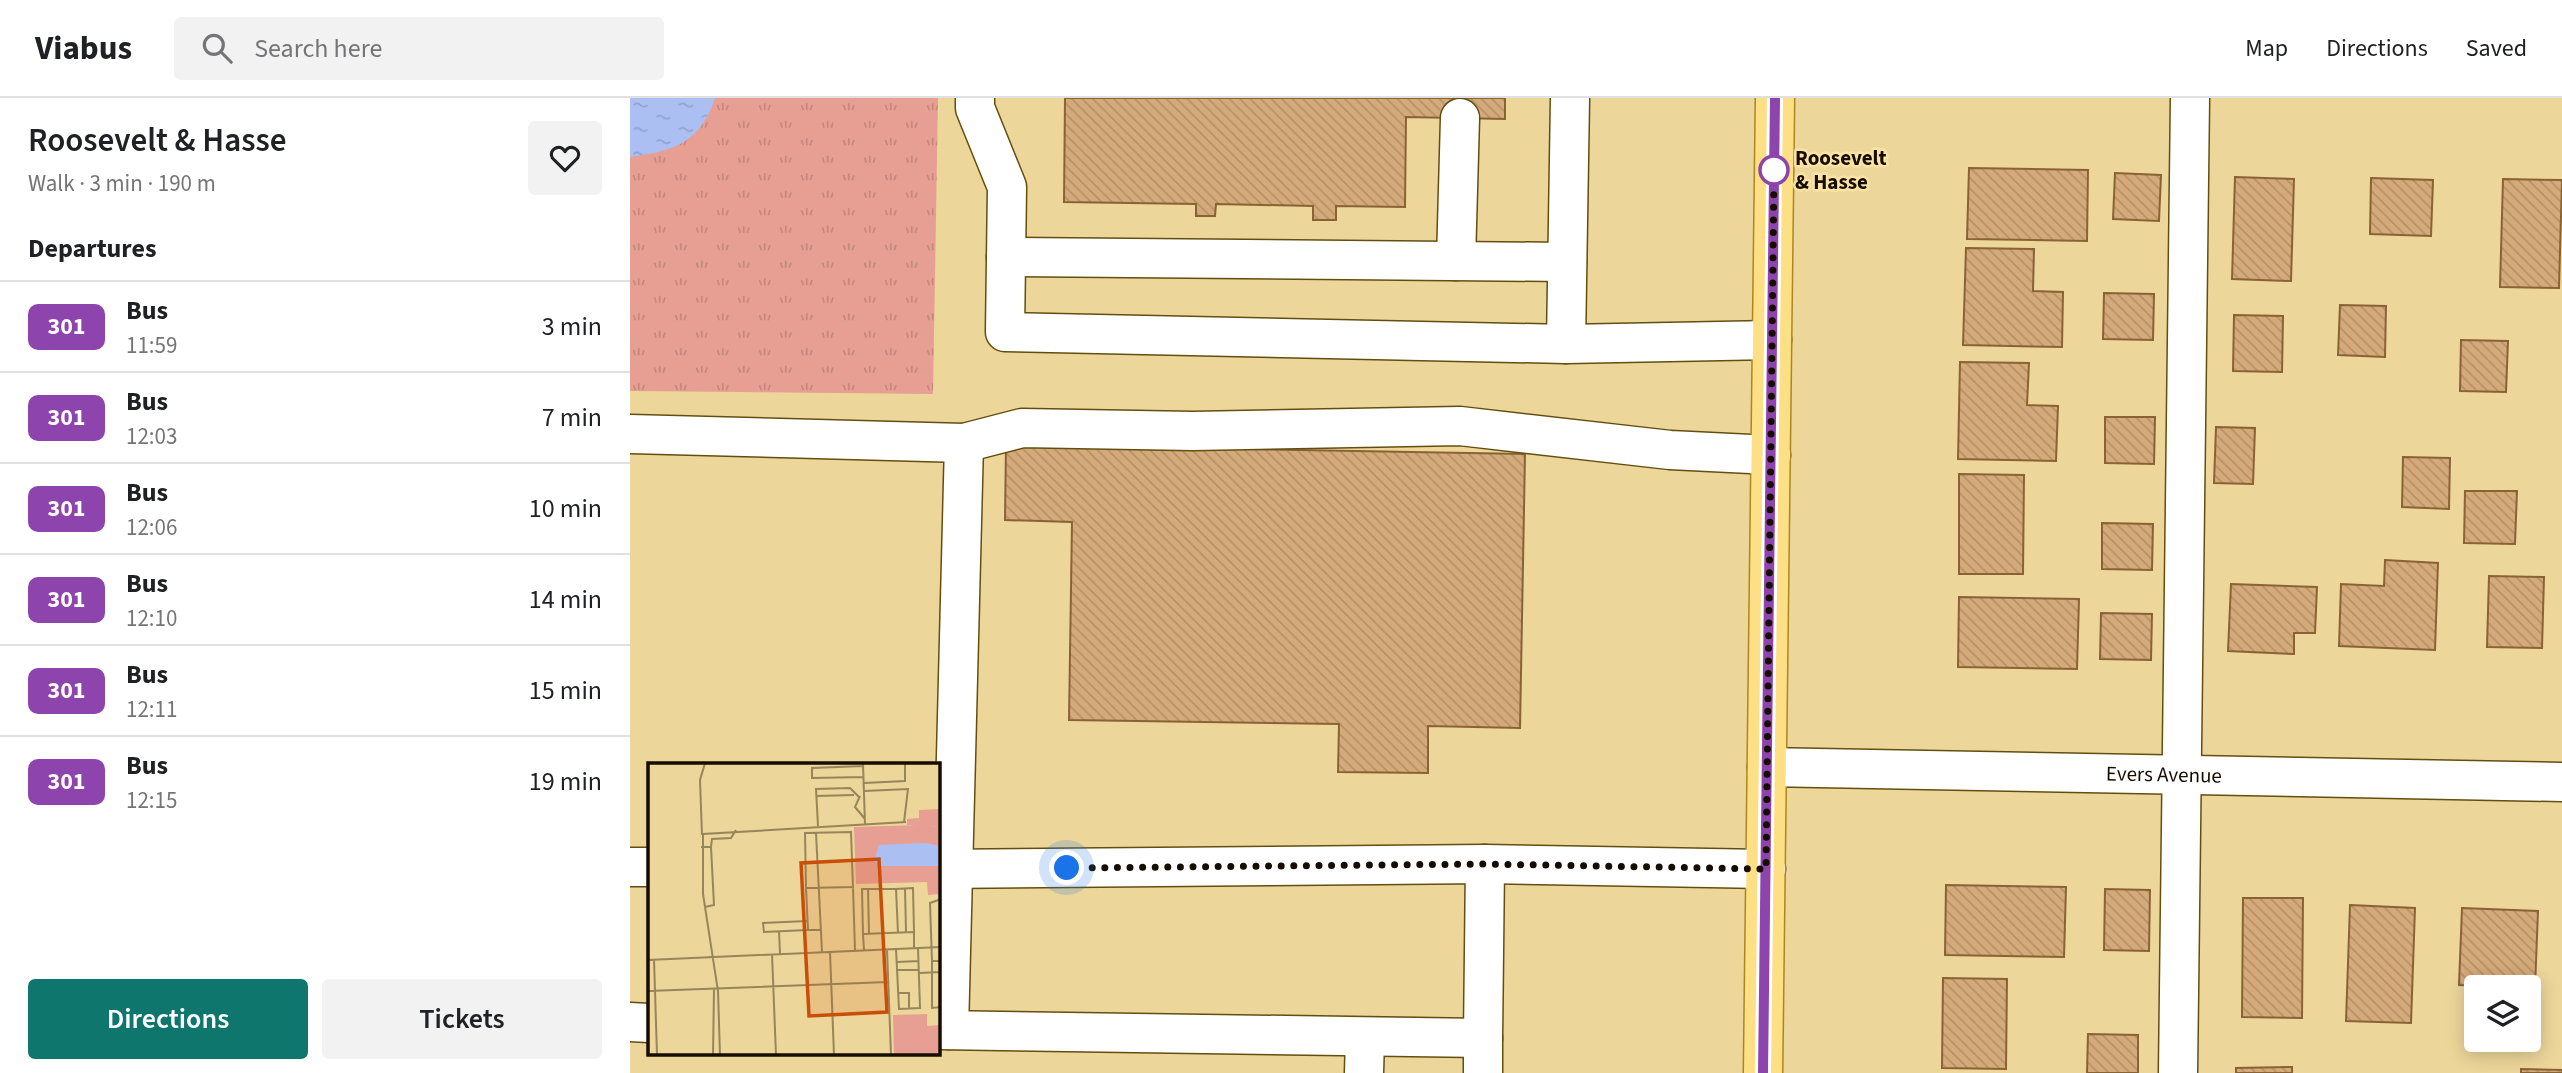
<!DOCTYPE html>
<meta charset="utf-8">
<style>
body{margin:0;font-family:"Source Sans 3",sans-serif;background:#f2f2f2;color:#202124;height:100vh;display:flex;flex-direction:column;font-size:26px;white-space:nowrap}
*{box-sizing:border-box;margin:0}
p{font-size:23px;color:#757577}
.icon{flex:none;width:38px;height:38px;fill:none;stroke:currentColor;stroke-width:2;stroke-linecap:round;stroke-linejoin:round}
.map{position:relative;flex:1;overflow:hidden}
.panel{display:flex;flex-direction:column;background:#fff;width:630px}
.panel>*{flex:none}
.badge{padding:0 14px;border-radius:10px;font-size:24px;line-height:46px}
.controls{position:absolute;left:1834px;top:877px;display:grid;gap:14px}
.controls a{display:grid;place-items:center;width:77px;height:77px;border-radius:7px;background:#fff;box-shadow:0 4px 18px #0003;font-size:35px}
.you{position:absolute;width:35px;height:35px;margin:-18px;border:5px solid #fff;border-radius:50%;background:#1a73e8;box-shadow:0 0 0 10px #1a73e833}
.map>.badge{position:absolute;translate:-50% -50%;box-shadow:0 0 0 4px #fff}
h2{padding:0 28px;font-size:26px;line-height:63px}
.round{display:grid;place-items:center;flex:none;width:74px;height:74px;border-radius:7px;background:#f2f2f2}
.summary{display:flex;align-items:center;justify-content:space-between;height:119px;padding:0 28px}
h1{font-size:33px;font-weight:600;line-height:52px}
.button{display:flex;gap:14px;margin-top:auto;padding:14px 28px}
.button a{flex:1;height:80px;border-radius:7px;background:#0f766e;color:#fff;font-size:28px;font-weight:600;line-height:80px;text-align:center}
.button a+a{background:#f2f2f2;color:#202124}
ul{padding:0;list-style:none}
li{display:flex;align-items:center;gap:21px;height:91px;padding:0 28px;border-top:2px solid #e0e0e0}
li div{flex:1}
li b{display:block;font-size:26px}
li em{font-style:normal}
li .badge{min-width:77px;font-weight:700;text-align:center}
header{display:flex;align-items:center;gap:42px;box-sizing:border-box;height:98px;padding:0 35px;background:#fff;border-bottom:2px solid #e0e0e0}
header strong{font-size:33px}
nav{display:flex;gap:38px;margin-inline-start:auto;font-size:24px}
.search{width:490px;height:63px;background:#f2f2f2;display:flex;align-items:center;gap:18px;box-sizing:border-box;padding:0 24px;border-radius:7px;color:#757577;font-size:26px}
main{display:flex;flex:1;min-height:0}
.map>svg:first-child{display:block}
.grass{fill:url(#grass-tufts)}
.water{fill:url(#water-ripples)}
.building{fill:url(#building-back-hatch);stroke:#8a6335;stroke-width:2}
.lines{fill:none;stroke-linecap:round;stroke-linejoin:round}
.minor-casing{stroke:#634e10;stroke-width:41}
.major-casing{stroke:#ab8722;stroke-width:41}
.minor{stroke:#fff;stroke-width:38}
.major{stroke:#fddf85;stroke-width:38}
.line-casing{stroke:#fff;stroke-width:16}
.line{stroke:#8e44ad;stroke-width:10}
.walk{stroke:#160d00;stroke-width:7;stroke-dasharray:0 12.6}
.stop-dot{fill:#fff;stroke:#8e44ad;stroke-width:3.5}
.labels{text-anchor:middle;stroke-width:5;stroke-linejoin:round;paint-order:stroke}
.stop-label{font-size:21px;font-weight:bold;fill:#160d00;stroke:#fbe3a7;text-anchor:start}
.street-label{font-size:21px;fill:#160d00;stroke:#fbe3a7}
.inset-road{fill:none;stroke:#97865c;stroke-width:2}
.view{fill:#c84e0a;fill-opacity:0.15;stroke:#c84e0a;stroke-width:3.5}
.inset-edge{fill:none;stroke:#160d00;stroke-width:3.5}
</style>
<header>
<strong>Viabus</strong>
<div class="search"><svg class="icon" aria-label="search" viewBox="0 0 24 24"><circle cx="10" cy="10" r="6"/><path d="M15 15l6 6"/></svg>Search here</div>
<nav><a>Map</a><a>Directions</a><a>Saved</a></nav>
</header>
<main>
<section class="panel">
<div class="summary"><div><h1>Roosevelt &amp; Hasse</h1><p>Walk · 3 min · 190 m</p></div><a class="round"><svg class="icon" aria-label="heart" viewBox="0 0 24 24"><path d="M12 20l-8-8c-3-5 5-10 8-4 3-6 11-1 8 4z"/></svg></a></div>
<h2>Departures</h2>
<ul>
<li><span class="badge" style="background:#8e44ad;color:#fff">301</span><div><b>Bus</b><p>11:59</p></div><em>3 min</em></li>
<li><span class="badge" style="background:#8e44ad;color:#fff">301</span><div><b>Bus</b><p>12:03</p></div><em>7 min</em></li>
<li><span class="badge" style="background:#8e44ad;color:#fff">301</span><div><b>Bus</b><p>12:06</p></div><em>10 min</em></li>
<li><span class="badge" style="background:#8e44ad;color:#fff">301</span><div><b>Bus</b><p>12:10</p></div><em>14 min</em></li>
<li><span class="badge" style="background:#8e44ad;color:#fff">301</span><div><b>Bus</b><p>12:11</p></div><em>15 min</em></li>
<li><span class="badge" style="background:#8e44ad;color:#fff">301</span><div><b>Bus</b><p>12:15</p></div><em>19 min</em></li>
</ul>
<div class="button"><a>Directions</a><a>Tickets</a></div>
</section>
<div class="map">
<svg width="1932" height="975" viewBox="0 0 1932 975">
<defs>
<pattern id="grass-tufts" width="24" height="20" patternUnits="userSpaceOnUse" patternTransform="scale(1.75)"><rect width="24" height="20" fill="#e89f93"/><path d="M3 7l-1-3M5 7V3M7 7l1-3M15 17l-1-3M17 17v-4M19 17l1-3" fill="none" stroke="#c6887d"/></pattern>
<pattern id="water-ripples" width="26" height="14" patternUnits="userSpaceOnUse" patternTransform="scale(1.75)"><rect width="26" height="14" fill="#acbff3"/><path d="M2 4q2-2 4 0t4 0M15 11q2-2 4 0t4 0" fill="none" stroke="#93a3cf"/></pattern>
<pattern id="building-back-hatch" width="6" height="6" patternUnits="userSpaceOnUse" patternTransform="scale(1.75)"><rect width="6" height="6" fill="#d5aa7a"/><path d="M-1 5l2 2M0 0l6 6M5-1l2 2" fill="none" stroke="#b69168"/></pattern>
</defs>
<rect width="100%" height="100%" fill="#edd69a"/>
<polygon class="grass" points="0,0 308,0 303,296 0,293"/>
<path class="water" d="M0,0H85C70,45 44,53 0,59Z"/>
<g class="building">
<polygon points="435,0 875,0 875,21 776,19 775,109 706,108 706,122 683,122 683,108 586,106 585,118 566,118 566,106 434,104"/>
<polygon points="1339,70 1458,72 1457,143 1337,141"/>
<polygon points="1485,75 1531,77 1529,123 1483,121"/>
<polygon points="1605,79 1664,81 1661,183 1602,181"/>
<polygon points="1741,80 1803,82 1801,138 1740,136"/>
<polygon points="1873,81 1932,82 1929,190 1870,189"/>
<polygon points="1336,150 1404,151 1403,193 1433,194 1432,249 1333,247"/>
<polygon points="1474,195 1524,196 1523,242 1473,241"/>
<polygon points="1710,207 1756,208 1755,259 1708,257"/>
<polygon points="1604,217 1653,218 1652,274 1603,273"/>
<polygon points="1831,242 1878,243 1876,294 1830,293"/>
<polygon points="1330,264 1399,265 1397,307 1428,308 1426,363 1328,361"/>
<polygon points="1475,319 1525,319 1524,366 1475,365"/>
<polygon points="1586,329 1625,330 1623,386 1584,385"/>
<polygon points="376,347 895,356 890,630 798,628 798,675 708,674 709,626 439,622 442,424 375,422"/>
<polygon points="1773,359 1820,360 1819,411 1772,409"/>
<polygon points="1329,376 1394,377 1393,476 1329,476"/>
<polygon points="1835,393 1887,393 1885,446 1834,445"/>
<polygon points="1472,425 1523,426 1522,472 1472,471"/>
<polygon points="1755,462 1808,465 1805,552 1709,548 1711,486 1754,488"/>
<polygon points="1859,478 1914,479 1912,550 1857,549"/>
<polygon points="1601,486 1687,489 1685,535 1664,535 1664,556 1598,553"/>
<polygon points="1329,499 1449,501 1447,571 1328,569"/>
<polygon points="1471,515 1522,516 1521,562 1470,561"/>
<polygon points="1316,787 1436,789 1434,859 1315,857"/>
<polygon points="1475,791 1520,792 1519,853 1474,852"/>
<polygon points="1613,800 1673,800 1672,920 1612,919"/>
<polygon points="1720,807 1785,810 1781,925 1716,923"/>
<polygon points="1832,810 1908,813 1905,890 1829,887"/>
<polygon points="1313,880 1377,881 1376,971 1312,970"/>
<polygon points="1458,936 1508,937 1508,975 1457,975"/>
<polygon points="1662,969 1662,975 1606,975 1606,970"/>
<polygon points="1891,971 1932,972 1932,975 1891,975"/>
</g>
<g class="lines">
<g class="minor-casing">
<g id="minor">
<polyline points="345,0 345,10 377,89 375,234 936,246"/>
<polyline points="940,0 936,246 1142,242"/>
<polyline points="376,159 937,164"/>
<polyline points="826,163 830,20"/>
<polyline points="0,336 334,345 319,932"/>
<polyline points="334,345 392,330 563,333 830,328 1040,352 1141,357"/>
<path id="s1" d="M1137,669L1932,684"/>
<polyline points="0,769 19,769"/>
<polyline points="308,771 855,766 1136,771"/>
<polyline points="0,924 19,925"/>
<polyline points="308,932 853,940 855,766"/>
<polyline points="734,975 735,940"/>
<polyline points="853,975 853,940"/>
<polyline points="1548,975 1560,0"/>
</g>
</g>
<g class="major-casing">
<polyline id="major" points="1133,975 1145,0"/>
</g>
<use href="#minor" class="minor"/>
<use href="#major" class="major"/>
</g>
<g class="lines">
<g class="line-casing">
<polyline id="line" points="1133,975 1145,0"/>
</g>
<use href="#line" class="line"/>
<polyline class="walk" points="437,770 855,766 1136,771 1144,72"/>
</g>
<circle class="stop-dot" cx="1144" cy="72" r="14"/>
<g class="labels">
<g class="stop-label">
<text x="1165" y="67">Roosevelt<tspan x="1165" dy="24">&amp; Hasse</tspan></text>
</g>
<g class="street-label">
<text dy="7" stroke="none"><textPath href="#s1" startOffset="397">Evers Avenue</textPath></text>
</g>
</g>
<g transform="translate(18 665)">
<rect width="292" height="292" fill="#edd69a"/>
<path d="M271,62L292,64V131L280,132L279,119L208,121L206,64Z" fill="#e89f93"/>
<path d="M279,251V263L292,262V292H246L245,252Z" fill="#e89f93"/>
<path d="M292,46V64L259,62V56L271,55V47Z" fill="#e89f93"/>
<path d="M278,80L292,83V103H232L226,98L231,82Z" fill="#acbff3"/>
<path class="inset-road" d="M215,1L217,61M215,3L164,5V15L216,14M216,20L257,18V0M216,28L260,26L256,59M168,33L206,32M212,33L207,44L217,56M170,63L168,26L202,25L211,34M168,70L174,189M54,72L52,17L57,0M53,84H63L66,142L57,144M63,84L64,76L83,75L88,67M205,124L207,188M158,125L205,124L203,69L157,70L158,125L160,167H173M257,125L258,169M220,126L221,171M293,136L282,140L284,198H293M159,158L115,160L116,169L160,167M131,168L132,191M250,170L248,126L265,125L266,169M215,171L214,126H248M239,186L243,292M248,186L251,246L272,245L270,185M216,187L215,171L266,169V185M182,189L186,292M124,191L128,292M6,196L9,292M0,197L293,184M284,198V245L293,244M249,199L271,198M249,207H271M271,210L293,209M0,228L240,219M250,230H261V246M65,292L66,226M72,292L70,228L55,131V71L258,59"/>
<path class="view" d="M231,96L239,249L161,253L153,100Z"/>
<rect width="292" height="292" class="inset-edge"/>
</g>
</svg>
<div class="controls">
<a><svg class="icon" aria-label="layers" viewBox="0 0 24 24"><path d="M12 4l9 5-9 5-9-5zM3 14l9 5 9-5"/></svg></a>
</div>
<div class="you" style="left:437px;top:770px"></div>
</div>
</main>
